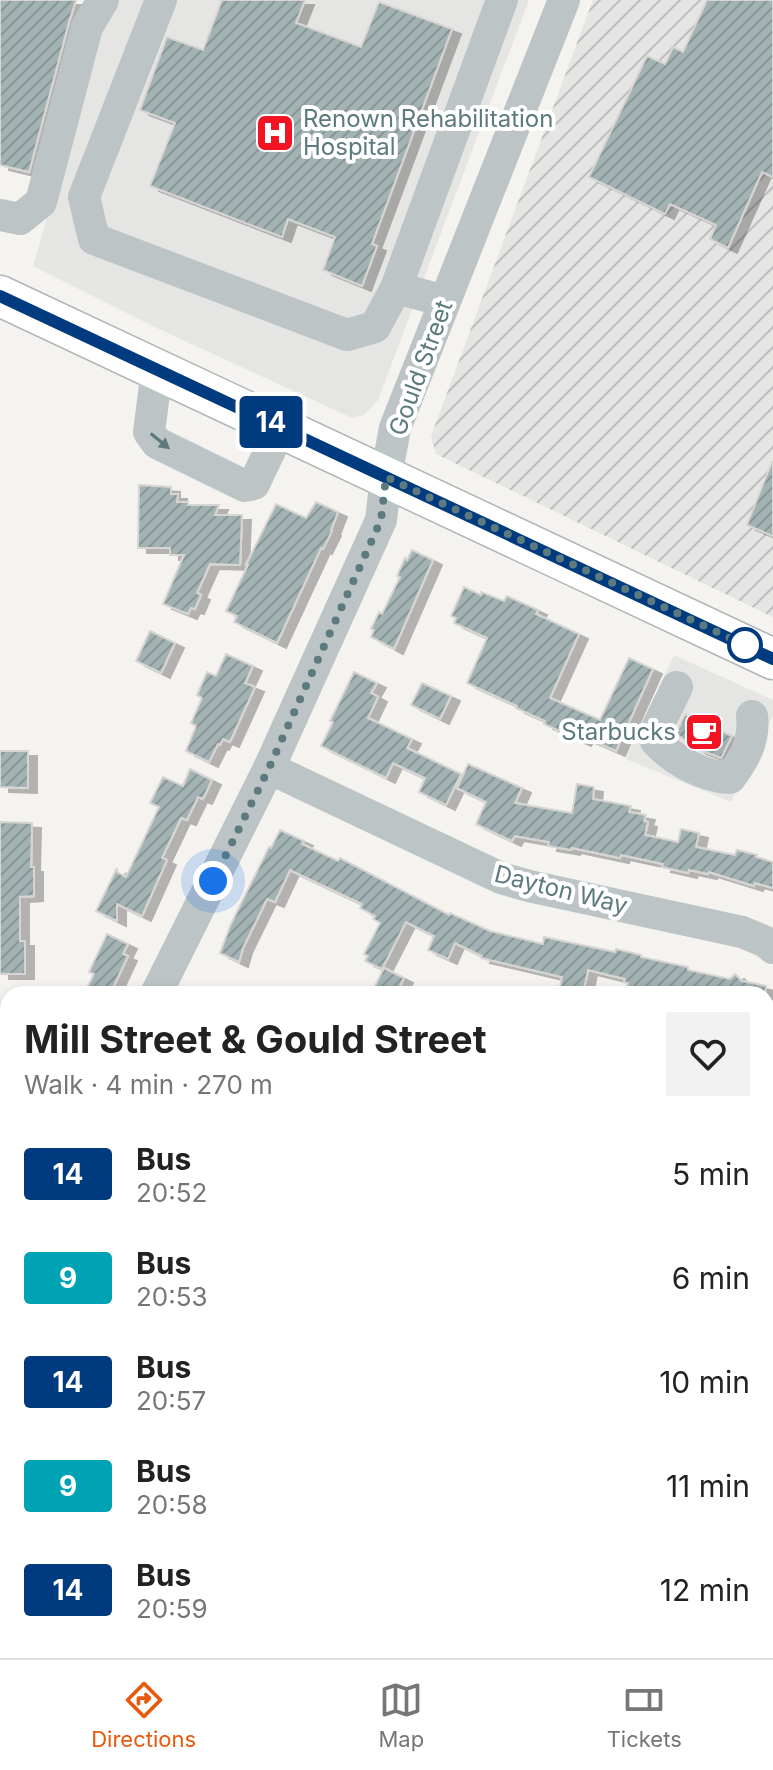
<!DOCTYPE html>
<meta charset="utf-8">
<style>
body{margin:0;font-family:Inter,sans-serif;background:#f2f2f2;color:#222;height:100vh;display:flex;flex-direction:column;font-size:30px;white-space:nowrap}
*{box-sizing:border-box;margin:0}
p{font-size:26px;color:#767676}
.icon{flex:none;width:44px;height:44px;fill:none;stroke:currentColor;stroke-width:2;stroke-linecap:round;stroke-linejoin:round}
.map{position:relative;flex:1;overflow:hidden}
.panel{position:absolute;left:0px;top:986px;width:774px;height:672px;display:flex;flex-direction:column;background:#fff;border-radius:24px 24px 0 0;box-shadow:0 4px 12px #0003}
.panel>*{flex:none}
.badge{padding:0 16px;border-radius:6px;font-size:28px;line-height:52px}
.you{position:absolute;width:40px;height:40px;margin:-20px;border:6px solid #fff;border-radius:50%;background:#1a73e8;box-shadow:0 0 0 12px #1a73e833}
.map>.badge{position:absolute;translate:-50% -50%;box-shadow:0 0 0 4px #fff}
.round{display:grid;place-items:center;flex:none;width:84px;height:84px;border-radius:0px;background:#f2f2f2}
.overview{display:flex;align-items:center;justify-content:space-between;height:136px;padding:0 24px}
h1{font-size:38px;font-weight:700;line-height:60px}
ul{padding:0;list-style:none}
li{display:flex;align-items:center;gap:24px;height:104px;padding:0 24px}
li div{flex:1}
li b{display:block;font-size:30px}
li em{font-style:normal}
li .badge{min-width:88px;font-weight:700;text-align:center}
.tab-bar{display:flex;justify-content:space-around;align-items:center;height:112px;border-top:2px solid #e0e0e0;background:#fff;font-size:22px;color:#767676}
.tab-bar a{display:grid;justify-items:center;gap:4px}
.tab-bar .active{color:#ea580c}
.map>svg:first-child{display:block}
.built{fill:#e5e5e4}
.industrial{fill:url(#industrial-furrows)}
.building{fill:url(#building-hatch);stroke:#d6d5d3;stroke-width:2;filter:url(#shadow)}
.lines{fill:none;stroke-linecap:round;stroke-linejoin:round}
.major-casing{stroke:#adb6b8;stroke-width:43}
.minor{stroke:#bcc4c5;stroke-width:32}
.major{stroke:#fff;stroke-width:40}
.oneway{fill:#5d7a7e}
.line-casing{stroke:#fff;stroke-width:18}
.line{stroke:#003b80;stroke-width:12}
.walk{stroke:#5d7a7e;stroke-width:8;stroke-dasharray:0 14.4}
.stop-dot{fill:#fff;stroke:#003b80;stroke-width:4}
.labels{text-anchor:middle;stroke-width:8;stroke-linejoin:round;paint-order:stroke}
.poi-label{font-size:24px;fill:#5d7a7e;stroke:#fff;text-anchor:start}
.street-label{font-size:24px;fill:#5d7a7e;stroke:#fff}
</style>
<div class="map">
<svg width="773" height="1658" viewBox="0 0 773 1658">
<defs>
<pattern id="industrial-furrows" width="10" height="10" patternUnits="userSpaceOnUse" patternTransform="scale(2)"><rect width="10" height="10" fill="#e5e5e4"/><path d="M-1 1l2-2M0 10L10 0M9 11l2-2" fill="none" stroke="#bdbfbe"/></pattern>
<pattern id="building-hatch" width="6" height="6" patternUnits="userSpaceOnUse" patternTransform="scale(2)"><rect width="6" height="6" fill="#a3b2b3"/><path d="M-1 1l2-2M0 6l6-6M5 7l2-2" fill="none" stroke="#889697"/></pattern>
<filter id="shadow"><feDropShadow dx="9" dy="5" stdDeviation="0" flood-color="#0004"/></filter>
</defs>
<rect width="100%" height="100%" fill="#f5f3f0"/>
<g class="built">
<polygon points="110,0 529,0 378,400 364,415 352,418 161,330 33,266"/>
<polygon points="674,655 773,700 773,716 731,802 626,759"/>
</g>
<polygon class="industrial" points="593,0 773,0 773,617 436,454 431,436"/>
<g class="building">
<polygon points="0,0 76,0 69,22 29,172 0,165"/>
<polygon points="222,0 305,0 296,23 361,47 379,2 452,29 372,244 377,246 362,286 323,270 335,237 288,219 282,237 150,186 175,123 140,110 167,37 203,50"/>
<polygon points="707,0 773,0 773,177 762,172 728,248 710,239 716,225 670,204 665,214 589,177 647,56 665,64 673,47 683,52"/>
<polygon points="772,462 773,462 773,536 747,525"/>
<polygon points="139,485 171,487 171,494 178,494 177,502 188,502 188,505 219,505 215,515 242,515 240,565 210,564 197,593 201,595 195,609 191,608 188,614 163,604 184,555 170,555 170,548 138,548"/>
<polygon points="316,502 338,512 331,530 332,531 323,549 321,548 277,643 234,622 237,616 226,611 248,565 246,565 276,504 306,518"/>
<polygon points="412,550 433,560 394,649 371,637 374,630 371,629 379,612 382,614 400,577 397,576 405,558 407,560"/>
<polygon points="464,587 481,595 481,592 504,601 507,596 538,610 536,614 579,634 550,698 600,720 629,658 653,669 616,751 584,737 582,741 544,724 545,721 516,708 517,706 467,683 487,638 454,623 456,618 451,616"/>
<polygon points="150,631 175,643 161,673 136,661"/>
<polygon points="226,654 253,666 245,683 255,687 230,742 223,739 220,745 218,744 209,762 186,751 196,726 191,723 202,698 197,695 207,672 216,676"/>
<polygon points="354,672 377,683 371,693 378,697 368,718 412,739 407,748 461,774 446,805 419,792 425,778 393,763 386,778 321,746 333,722 330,721"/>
<polygon points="422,683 451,696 440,719 411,705"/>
<polygon points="685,714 732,736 721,758 698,749 676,734"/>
<polygon points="0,751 28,751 28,788 0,787"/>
<polygon points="468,764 522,788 515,803 572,813 577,784 594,787 593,799 631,806 629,812 646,815 644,821 648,822 645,835 678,842 681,829 699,833 696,847 735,855 737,850 757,855 756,857 773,862 773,888 755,883 754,886 709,872 708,874 689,870 688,873 662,867 663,864 621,855 620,858 572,848 571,850 548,846 549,842 515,836 512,841 476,824 486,802 457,788"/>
<polygon points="190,769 212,780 203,799 198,797 187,820 181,818 162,858 167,860 142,916 117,904 117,921 96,911 117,868 117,872 126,877 159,807 150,803 163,777 183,786"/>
<polygon points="0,822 32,823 31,867 34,867 34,896 20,897 20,941 25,941 25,974 0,974"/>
<polygon points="280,830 304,841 302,844 338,861 340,858 449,915 450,913 490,931 543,944 544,937 615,952 616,949 641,955 641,957 688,967 688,970 730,979 735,974 742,981 766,986 765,994 625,994 628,983 624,982 625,979 588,970 583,994 559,994 562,977 481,958 482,956 455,943 448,959 428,950 434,936 406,922 382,969 365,961 368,956 364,954 380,923 373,919 375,916 360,908 362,904 290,870 275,902 267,899 243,948 239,962 220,953 231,924 269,847 271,848"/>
<polygon points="107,934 128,944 123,954 128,956 110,994 84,994 94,974 89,972"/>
<polygon points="384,968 404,978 396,994 375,994 378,988 375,986"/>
</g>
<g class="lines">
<g class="major-casing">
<polyline id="major" points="0,296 773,659"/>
</g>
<g class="minor">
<polyline points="161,0 84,197 94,239 347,335 375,327 396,288 445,301"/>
<polyline points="0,215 20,219 41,202 87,27 103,0"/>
<polyline points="396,288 502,0"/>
<polyline points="157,370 149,432 157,443 245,486 254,484 281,427"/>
<path d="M677,687L657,728L656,741C673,760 704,777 730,778C744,759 755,741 752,716"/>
<polyline points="269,768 501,878 529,886 742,932 766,942 773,948"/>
<polyline points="156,994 269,768 381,520 386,477 395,428 564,0"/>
<polyline points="0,1056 8,1058"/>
<polyline points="766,1142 773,1139"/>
<polyline points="0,1418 8,1418"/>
<polyline points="766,1420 773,1420"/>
<polyline points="190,1650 190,1658"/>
<polyline points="443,1650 443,1658"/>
<polyline points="717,1658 717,1650"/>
</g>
<use href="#major" class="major"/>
</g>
<defs><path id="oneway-solid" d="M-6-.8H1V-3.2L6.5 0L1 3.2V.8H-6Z" transform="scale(2)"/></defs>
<use class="oneway" href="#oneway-solid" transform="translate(160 441) rotate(39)"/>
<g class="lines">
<g class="line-casing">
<polyline id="line" points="0,296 773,659"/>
</g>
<use href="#line" class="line"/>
<polyline class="walk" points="213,881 269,768 381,520 386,477 745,645"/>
</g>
<defs>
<g id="hospital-square" transform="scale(2)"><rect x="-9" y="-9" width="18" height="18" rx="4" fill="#f21323" stroke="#fff"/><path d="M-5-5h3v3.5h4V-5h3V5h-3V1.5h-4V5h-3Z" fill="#fff"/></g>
<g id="cafe-square" transform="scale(2)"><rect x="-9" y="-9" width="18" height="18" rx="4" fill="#f21323" stroke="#fff"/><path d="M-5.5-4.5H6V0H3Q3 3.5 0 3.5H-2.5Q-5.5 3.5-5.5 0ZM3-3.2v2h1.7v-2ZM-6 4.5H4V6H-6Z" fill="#fff"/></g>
</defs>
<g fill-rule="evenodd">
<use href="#hospital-square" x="275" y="133"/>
<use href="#cafe-square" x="704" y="732"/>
</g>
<circle class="stop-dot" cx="745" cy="645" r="16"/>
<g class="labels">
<g class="poi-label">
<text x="303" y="127">Renown Rehabilitation<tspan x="303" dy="28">Hospital</tspan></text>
<text x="676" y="740" text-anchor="end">Starbucks</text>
</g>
<g class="street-label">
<text transform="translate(421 368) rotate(-70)" y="8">Gould Street</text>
<text transform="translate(561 890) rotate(14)" y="8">Dayton Way</text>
</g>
</g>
</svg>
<div class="you" style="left:213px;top:881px"></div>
<b class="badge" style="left:271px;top:422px;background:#003b80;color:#fff">14</b>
<section class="panel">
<div class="overview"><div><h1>Mill Street &amp; Gould Street</h1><p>Walk · 4 min · 270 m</p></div><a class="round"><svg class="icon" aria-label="heart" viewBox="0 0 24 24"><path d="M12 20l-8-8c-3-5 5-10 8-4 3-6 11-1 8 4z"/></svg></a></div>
<ul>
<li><span class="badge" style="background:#003b80;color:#fff">14</span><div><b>Bus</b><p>20:52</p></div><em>5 min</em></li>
<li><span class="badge" style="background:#00a3b4;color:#fff">9</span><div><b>Bus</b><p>20:53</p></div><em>6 min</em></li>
<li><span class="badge" style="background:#003b80;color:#fff">14</span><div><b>Bus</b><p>20:57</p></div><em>10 min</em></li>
<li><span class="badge" style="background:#00a3b4;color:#fff">9</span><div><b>Bus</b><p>20:58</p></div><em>11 min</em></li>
<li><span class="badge" style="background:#003b80;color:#fff">14</span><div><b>Bus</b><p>20:59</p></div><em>12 min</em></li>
</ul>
</section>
</div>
<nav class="tab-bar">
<a class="active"><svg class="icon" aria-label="directions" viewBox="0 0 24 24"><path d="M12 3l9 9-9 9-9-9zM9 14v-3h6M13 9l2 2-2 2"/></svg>Directions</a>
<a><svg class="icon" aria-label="map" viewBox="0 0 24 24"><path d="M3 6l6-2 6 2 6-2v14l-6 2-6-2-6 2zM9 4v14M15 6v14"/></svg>Map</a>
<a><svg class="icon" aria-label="tickets" viewBox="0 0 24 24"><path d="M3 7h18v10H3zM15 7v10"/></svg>Tickets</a>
</nav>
